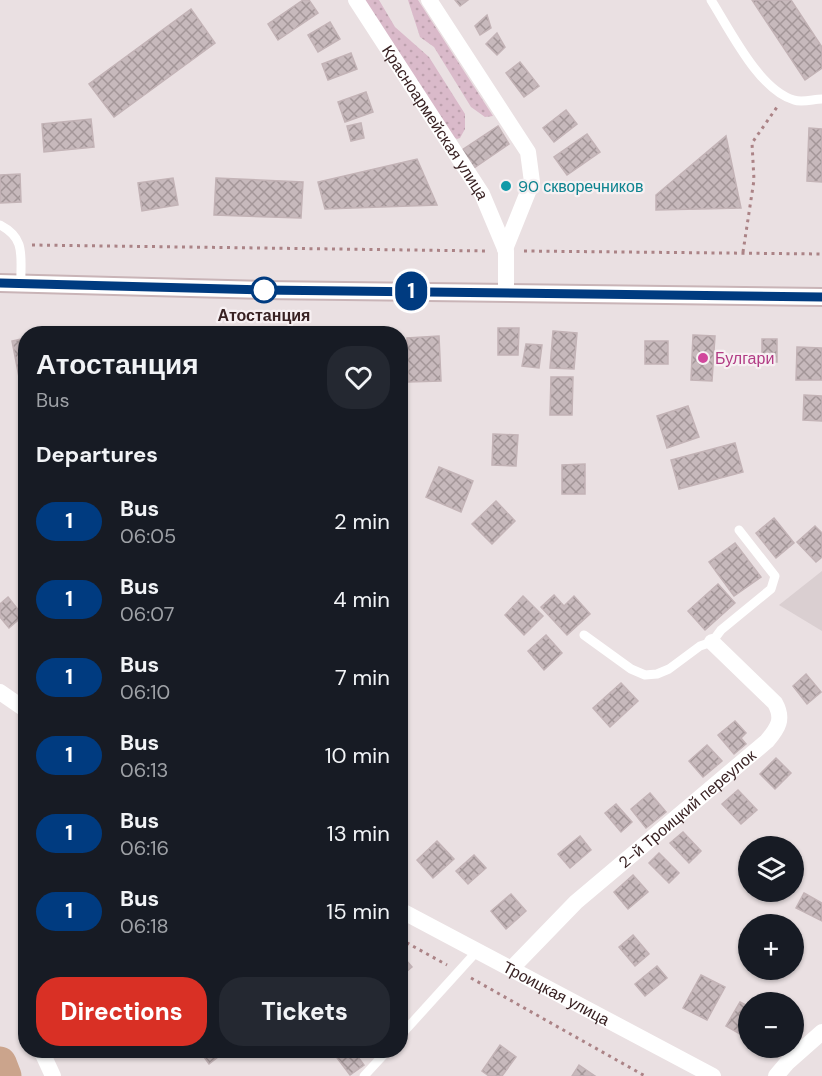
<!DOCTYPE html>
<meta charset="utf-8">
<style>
body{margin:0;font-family:"DM Sans",sans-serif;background:#242831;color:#f1f3f6;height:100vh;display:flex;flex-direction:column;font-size:22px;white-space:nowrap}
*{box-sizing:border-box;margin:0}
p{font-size:20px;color:#9ea1a6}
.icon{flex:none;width:33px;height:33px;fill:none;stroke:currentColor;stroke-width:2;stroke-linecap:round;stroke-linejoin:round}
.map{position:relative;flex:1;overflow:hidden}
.panel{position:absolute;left:18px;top:326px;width:390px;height:732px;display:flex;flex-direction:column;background:#171b24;border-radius:24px;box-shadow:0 2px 4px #0004}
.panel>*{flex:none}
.badge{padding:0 12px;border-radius:20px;font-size:21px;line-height:39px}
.buttons{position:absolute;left:738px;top:836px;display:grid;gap:12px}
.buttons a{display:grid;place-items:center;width:66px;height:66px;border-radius:50%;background:#171b24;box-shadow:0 2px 4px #0004;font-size:30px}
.map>.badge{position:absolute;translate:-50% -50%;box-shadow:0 0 0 3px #fff}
h2{padding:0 18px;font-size:22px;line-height:54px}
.round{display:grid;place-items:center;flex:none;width:63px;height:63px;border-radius:24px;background:#242831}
.summary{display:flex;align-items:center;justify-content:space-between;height:102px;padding:0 18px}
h1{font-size:28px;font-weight:800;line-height:45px}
.primary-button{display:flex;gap:12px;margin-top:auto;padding:12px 18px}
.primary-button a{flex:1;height:69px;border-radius:24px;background:#d93025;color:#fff;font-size:24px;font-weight:800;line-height:69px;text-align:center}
.primary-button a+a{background:#242831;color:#f1f3f6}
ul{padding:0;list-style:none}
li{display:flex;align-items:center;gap:18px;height:78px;padding:0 18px}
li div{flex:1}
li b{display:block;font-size:22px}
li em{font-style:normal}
li .badge{min-width:66px;font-weight:700;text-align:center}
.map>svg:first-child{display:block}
.built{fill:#dacfd1}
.grass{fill:url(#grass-dots)}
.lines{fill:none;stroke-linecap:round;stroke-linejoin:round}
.river{stroke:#cba48c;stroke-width:33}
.building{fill:url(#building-cross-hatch);stroke:#c3b3b6;stroke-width:1.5}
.secondary-casing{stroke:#c9b4b7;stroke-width:20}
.path{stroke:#ab8386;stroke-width:3;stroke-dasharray:3 4.5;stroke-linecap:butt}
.service{stroke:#fff;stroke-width:9}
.minor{stroke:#fff;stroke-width:16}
.secondary{stroke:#fff;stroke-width:16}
.line-casing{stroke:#fff;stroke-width:14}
.line{stroke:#003b80;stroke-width:9}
.culture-dot{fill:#0f9aa8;stroke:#f7f0f2;stroke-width:2}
.stop-dot{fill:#fff;stroke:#003b80;stroke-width:3}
.hotel-dot{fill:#d1479c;stroke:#f7f0f2;stroke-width:2}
.labels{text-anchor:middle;stroke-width:4.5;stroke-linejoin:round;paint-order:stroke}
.street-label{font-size:16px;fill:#392223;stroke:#f7f0f2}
.culture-label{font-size:16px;fill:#0d838f;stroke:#f7f0f2;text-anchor:start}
.stop-label{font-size:16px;font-weight:bold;fill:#392223;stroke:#f7f0f2}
.hotel-label{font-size:16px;fill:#b23c85;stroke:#f7f0f2;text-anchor:start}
</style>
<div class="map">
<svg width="822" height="1076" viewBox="0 0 822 1076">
<defs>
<pattern id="grass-dots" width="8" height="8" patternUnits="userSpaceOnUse" patternTransform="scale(1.5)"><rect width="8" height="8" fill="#dabaca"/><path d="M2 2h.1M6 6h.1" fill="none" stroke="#bca0ad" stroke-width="1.8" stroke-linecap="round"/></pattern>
<pattern id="building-cross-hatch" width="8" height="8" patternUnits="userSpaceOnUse" patternTransform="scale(1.5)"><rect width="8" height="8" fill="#c7b9bc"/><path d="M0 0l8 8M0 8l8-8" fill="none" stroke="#a39698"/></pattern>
</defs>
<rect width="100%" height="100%" fill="#eae0e2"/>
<polygon class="built" points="822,571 822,631 779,605"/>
<g class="grass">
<polygon points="363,0 379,0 395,27 429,57 465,114 465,129 460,138 457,139 451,136"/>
<polygon points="408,0 418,0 493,116 485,117 471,107 434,47 420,37"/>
</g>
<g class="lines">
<polyline class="river" points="0,1063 5,1076"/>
</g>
<g class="building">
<polygon points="303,0 309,0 318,13 278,40 268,24"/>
<polygon points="455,0 468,0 460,6"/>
<polygon points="752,0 791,0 822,47 822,68 805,80"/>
<polygon points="191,9 215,43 114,117 89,84"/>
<polygon points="487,15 491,28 480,35 475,26"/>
<polygon points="330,22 340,39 318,52 308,35"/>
<polygon points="497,33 505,47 497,55 486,44"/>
<polygon points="351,53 357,69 328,80 322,64"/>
<polygon points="520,62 539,86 524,97 506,73"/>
<polygon points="366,92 373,112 345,122 338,102"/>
<polygon points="566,110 577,124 554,142 543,128"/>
<polygon points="91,119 94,147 44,152 42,124"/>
<polygon points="361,123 364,138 351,141 347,126"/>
<polygon points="498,126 509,144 474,168 462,150"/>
<polygon points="809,128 822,129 822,182 807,181"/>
<polygon points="587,134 600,152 567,175 554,157"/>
<polygon points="726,136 741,208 656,210 656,195"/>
<polygon points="417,159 437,205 325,209 318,182"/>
<polygon points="20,174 21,202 0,203 0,175"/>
<polygon points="173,178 178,205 142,211 138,183"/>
<polygon points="216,178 303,182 301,218 214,215"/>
<polygon points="498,328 519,328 518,355 498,355"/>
<polygon points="553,331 577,333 574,369 550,368"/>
<polygon points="693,335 715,336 712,381 691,380"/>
<polygon points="439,336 441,381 408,382 407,338"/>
<polygon points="26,338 26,375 19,377 12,341"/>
<rect x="762" y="339" width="15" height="23"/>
<rect x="645" y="341" width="23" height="23"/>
<polygon points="526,344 542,345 539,368 522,366"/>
<polygon points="797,347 822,348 822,380 796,380"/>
<polygon points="551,377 573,377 572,415 550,415"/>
<polygon points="804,395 822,396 822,421 803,420"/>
<polygon points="688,406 699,437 667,448 657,416"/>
<polygon points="493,434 518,435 516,466 492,465"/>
<polygon points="735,443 743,472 679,489 671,460"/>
<polygon points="585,464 585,494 562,494 562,465"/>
<polygon points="439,467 473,481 461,512 426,497"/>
<polygon points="496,501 515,521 492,544 472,524"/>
<polygon points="774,518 794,543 776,558 756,533"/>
<polygon points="815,526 822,533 822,557 816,562 797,542"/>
<polygon points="735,543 761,577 734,596 709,562"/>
<polygon points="718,584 735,603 705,630 688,611"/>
<polygon points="554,595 564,606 574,596 590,614 567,635 541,607"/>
<polygon points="523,596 543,616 524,635 505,615"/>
<polygon points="8,597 23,616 9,628 0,617 0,604"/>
<polygon points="546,635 562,653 544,670 528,651"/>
<polygon points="806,674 821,692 807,704 793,686"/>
<polygon points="621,683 638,701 610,727 593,708"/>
<polygon points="735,721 746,733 741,738 746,744 734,754 718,735"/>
<polygon points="707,745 722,761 703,777 689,761"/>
<polygon points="776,758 791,773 775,789 760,774"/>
<polygon points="738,790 757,810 741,824 722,804"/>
<polygon points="650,793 666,812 646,828 631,809"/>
<polygon points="616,804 632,822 621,832 605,813"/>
<polygon points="683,832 701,851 689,863 670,843"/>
<polygon points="580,836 591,850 570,868 558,854"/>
<polygon points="437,841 454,859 433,878 417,860"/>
<polygon points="659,853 679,873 669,883 649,863"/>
<polygon points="474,855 486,868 468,884 456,871"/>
<polygon points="633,875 648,892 628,909 614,892"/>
<polygon points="804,893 822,903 822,921 796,908"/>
<polygon points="511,894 526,911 506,929 491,911"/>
<polygon points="633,935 649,954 635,966 619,947"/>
<polygon points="400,953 412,967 400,977"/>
<polygon points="657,966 667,978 645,996 635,984"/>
<polygon points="701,975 725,987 707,1020 683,1008"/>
<polygon points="740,1002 748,1006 747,1038 726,1026"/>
<polygon points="500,1045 516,1057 502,1076 489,1076 482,1071"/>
<polygon points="199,1050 227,1050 209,1064"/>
<polygon points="339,1050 353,1050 364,1065 350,1075 334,1054"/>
<polygon points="579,1065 595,1076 572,1076"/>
</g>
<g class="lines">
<g class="secondary-casing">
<polyline id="secondary" points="0,283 263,290 822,297"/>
</g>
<g class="path">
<polyline points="32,245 487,251"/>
<polyline points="524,251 822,254"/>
<polyline points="743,252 754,180 752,143 777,107"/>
<polyline points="400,939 447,965"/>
<polyline points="471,978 645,1076"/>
</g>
<g class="service">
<path d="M711,0C730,30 759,90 794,100C802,103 814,99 822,99"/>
<path d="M0,225C27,239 20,257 21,284"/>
<polyline points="584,635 631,669 645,675 657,674 669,669 700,646 712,642 721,630 771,589 775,576 739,530"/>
<polyline points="400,1036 478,950"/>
<polyline points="364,1076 388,1050"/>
</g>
<g class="minor">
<path id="s1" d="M356,0L482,194L506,251V292"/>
<polyline points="429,0 528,152 532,182 505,249"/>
<polyline points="0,692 26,710"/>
<path id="s2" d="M400,910L713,1076"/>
<path id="s3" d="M512,968L576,902L767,741C778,728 784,719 775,703L712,642"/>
<polyline points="41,1050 53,1076"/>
<polyline points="776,1076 787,1063 822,1032"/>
</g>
<use href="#secondary" class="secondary"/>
</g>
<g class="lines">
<g class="line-casing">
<polyline id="line" points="0,283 263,290 822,297"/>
</g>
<use href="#line" class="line"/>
</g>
<circle class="culture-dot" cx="506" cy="186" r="6"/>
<circle class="stop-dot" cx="264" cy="290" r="12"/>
<circle class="hotel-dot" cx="703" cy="358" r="6"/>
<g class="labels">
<g class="street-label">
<text dy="6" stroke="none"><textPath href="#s1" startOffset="146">Красноармейская улица</textPath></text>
<text dy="6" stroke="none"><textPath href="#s3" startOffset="237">2-й Троицкий переулок</textPath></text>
<text dy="6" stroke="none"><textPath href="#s2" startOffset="177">Троицкая улица</textPath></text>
</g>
<g class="culture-label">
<text x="518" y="192">90 скворечников</text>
</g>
<g class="stop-label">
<text x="264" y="321">Атостанция</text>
</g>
<g class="hotel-label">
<text x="715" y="364">Булгари</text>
</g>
</g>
</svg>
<div class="buttons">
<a><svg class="icon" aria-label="layers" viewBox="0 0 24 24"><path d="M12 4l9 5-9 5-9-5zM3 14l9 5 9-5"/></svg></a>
<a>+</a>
<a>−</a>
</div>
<b class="badge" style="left:411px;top:291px;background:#003b80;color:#fff">1</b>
<section class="panel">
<div class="summary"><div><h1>Атостанция</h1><p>Bus</p></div><a class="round"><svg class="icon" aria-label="heart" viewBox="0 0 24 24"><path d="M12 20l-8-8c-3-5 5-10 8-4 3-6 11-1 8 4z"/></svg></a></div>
<h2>Departures</h2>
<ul>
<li><span class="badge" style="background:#003b80;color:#fff">1</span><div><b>Bus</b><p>06:05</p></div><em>2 min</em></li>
<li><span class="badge" style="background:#003b80;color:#fff">1</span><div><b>Bus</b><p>06:07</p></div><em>4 min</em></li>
<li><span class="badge" style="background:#003b80;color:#fff">1</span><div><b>Bus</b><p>06:10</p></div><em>7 min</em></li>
<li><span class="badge" style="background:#003b80;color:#fff">1</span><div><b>Bus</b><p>06:13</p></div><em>10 min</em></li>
<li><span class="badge" style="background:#003b80;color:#fff">1</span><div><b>Bus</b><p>06:16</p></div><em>13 min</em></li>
<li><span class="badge" style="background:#003b80;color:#fff">1</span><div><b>Bus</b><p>06:18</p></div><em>15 min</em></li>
</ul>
<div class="primary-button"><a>Directions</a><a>Tickets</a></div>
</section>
</div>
